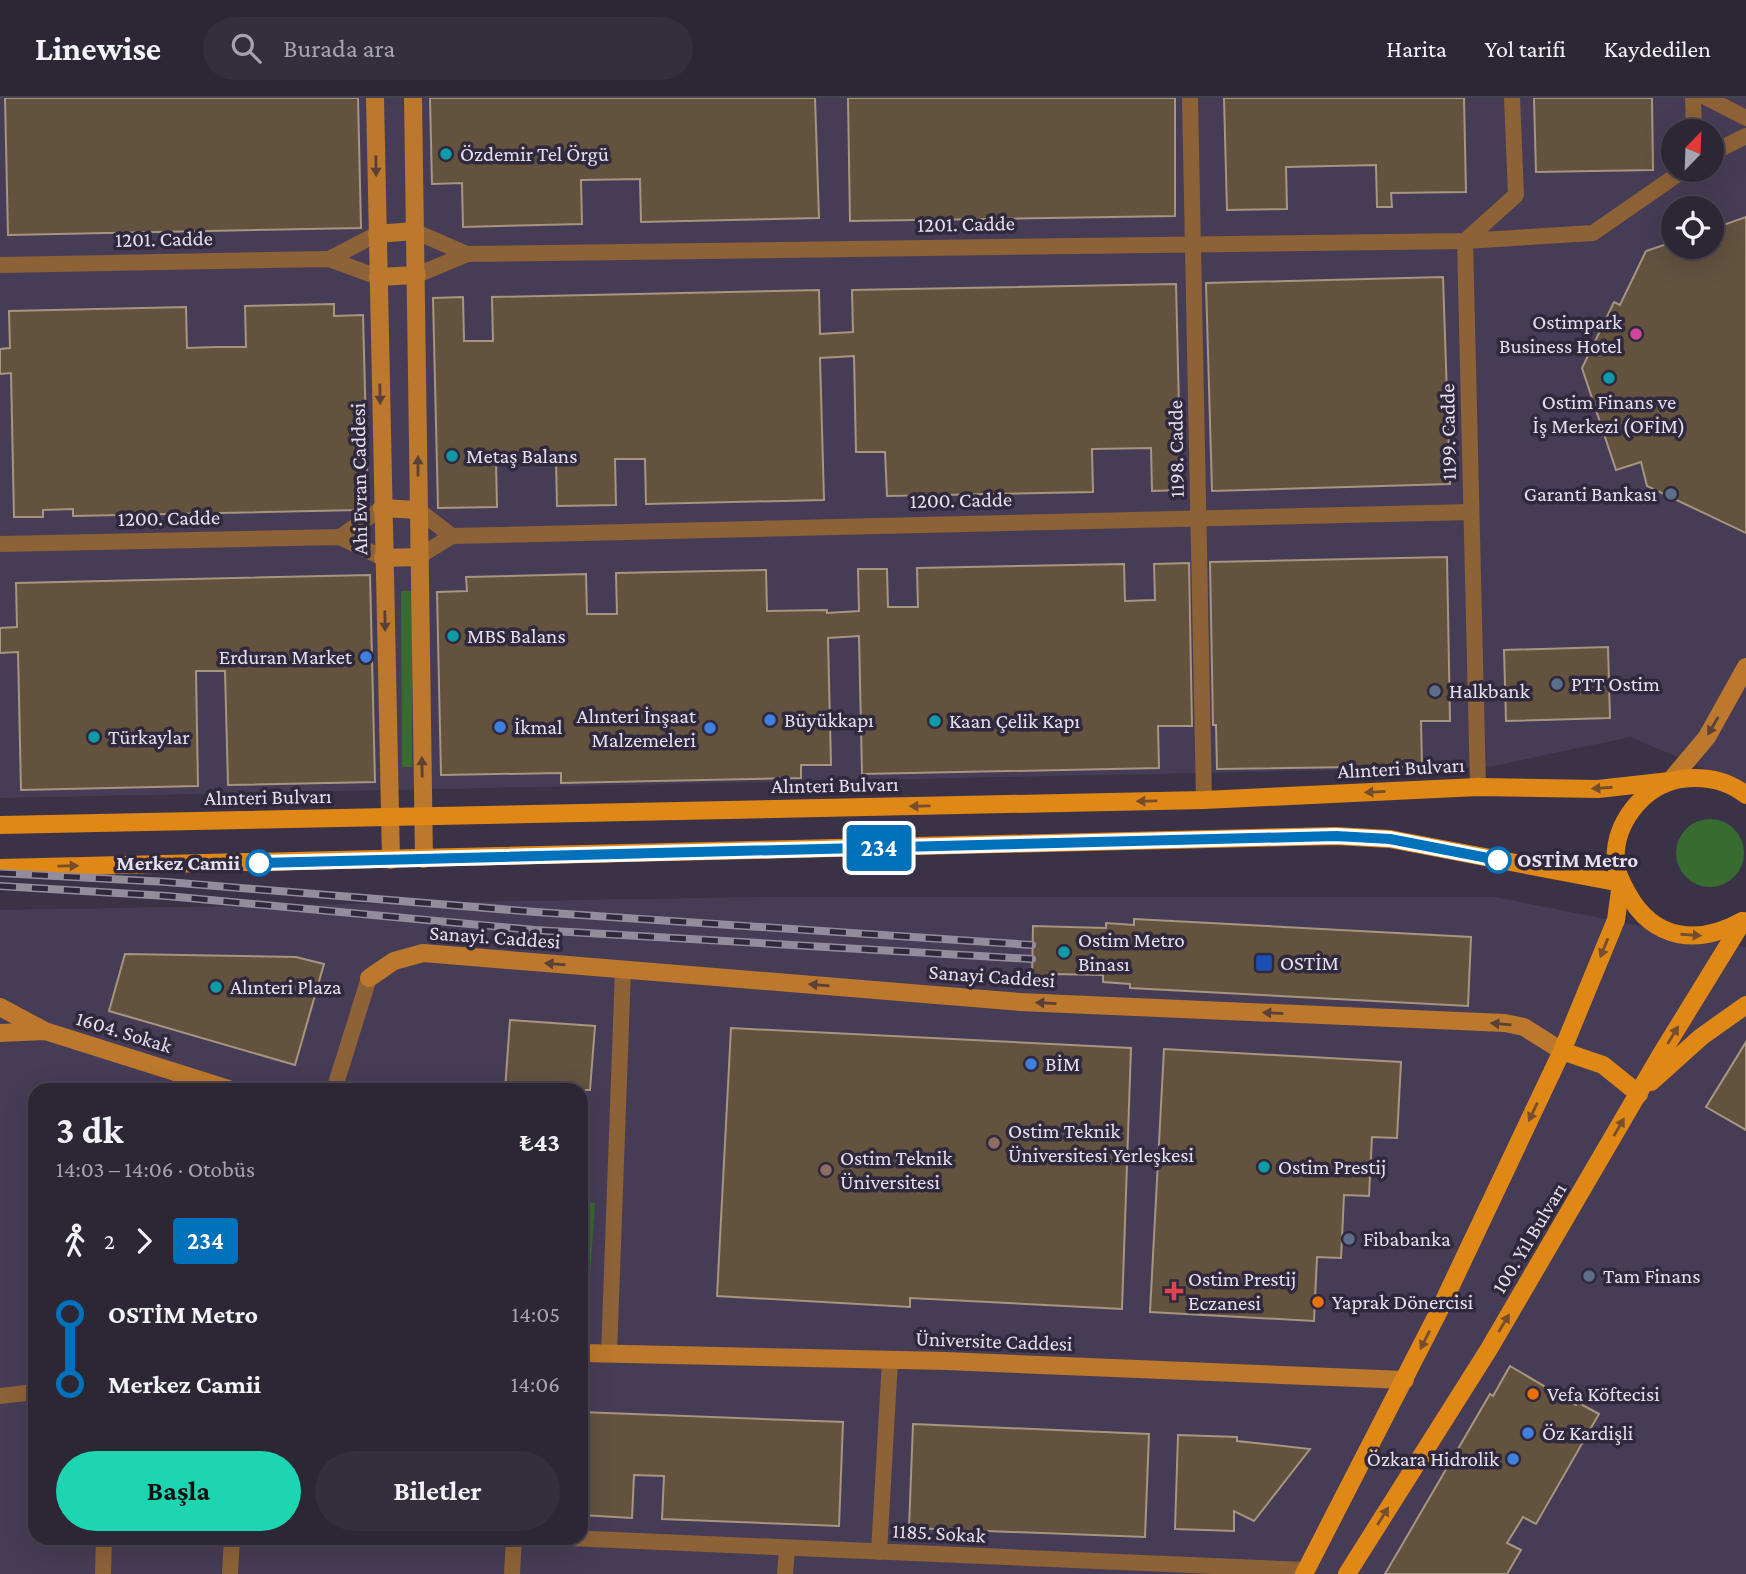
<!DOCTYPE html>
<html lang="tr">
<meta charset="utf-8">
<style>
body{margin:0;font-family:"Crimson Pro",serif;background:#342e3d;color:#f1f3f6;height:100vh;display:flex;flex-direction:column;font-size:26px;white-space:nowrap}
*{box-sizing:border-box;margin:0}
p{font-size:23px;color:#a6a5ad}
.icon{flex:none;width:38px;height:38px;fill:none;stroke:currentColor;stroke-width:2;stroke-linecap:round;stroke-linejoin:round}
.map{position:relative;flex:1;overflow:hidden}
.side{position:absolute;left:28px;top:985px;width:560px;height:462px;display:flex;flex-direction:column;background:#2c2635;border-radius:21px;box-shadow:0 7px 28px #0002,0 0 0 2px #484350}
.side>*{flex:none}
.badge{padding:0 14px;border-radius:5px;font-size:24px;line-height:46px}
.needle{width:46px;rotate:23deg}
.tools{position:absolute;left:1661px;top:21px;display:grid;gap:14px}
.tools a{display:grid;place-items:center;width:63px;height:63px;border-radius:50%;background:#2c2635;box-shadow:0 7px 28px #0002,0 0 0 2px #484350;font-size:35px}
.map>.badge{position:absolute;translate:-50% -50%;box-shadow:0 0 0 4px #fff}
.legs{display:flex;align-items:center;gap:10px;height:77px;padding:0 28px;font-size:23px}
.legs p{margin-inline-start:auto}
.overview{display:flex;align-items:center;justify-content:space-between;height:119px;padding:0 28px}
h1{font-size:38px;font-weight:700;line-height:52px}
.button{display:flex;gap:14px;margin-top:auto;padding:14px 28px}
.button a{flex:1;height:80px;border-radius:42px;background:#1dd5b1;color:#111;font-size:28px;font-weight:700;line-height:80px;text-align:center}
.button a+a{background:#342e3d;color:#f1f3f6}
ul{padding:0 28px;list-style:none}
li{display:flex;align-items:center;gap:24px;height:70px;font-size:26px}
li i{display:grid;place-items:center;width:10px;height:100%;margin:0 9px;background:currentColor}
li i::after{content:'';width:18px;height:18px;margin:-9px;border:5px solid;border-radius:50%;background:#2c2635}
li p{margin-inline-start:auto}
li:first-child i{background:linear-gradient(#0000 50%,currentColor 0)}
li:last-child i{background:linear-gradient(currentColor 50%,#0000 0)}
header{display:flex;align-items:center;gap:42px;box-sizing:border-box;height:98px;padding:0 35px;background:#2c2635;border-bottom:2px solid #484350}
header strong{font-size:33px}
nav{display:flex;gap:38px;margin-inline-start:auto;font-size:24px}
.search{width:490px;height:63px;background:#342e3d;display:flex;align-items:center;gap:18px;box-sizing:border-box;padding:0 24px;border-radius:38px;color:#a6a5ad;font-size:26px}
.map>svg:first-child{display:block}
.built{fill:#473c56;fill-rule:evenodd}
.green{fill:#376b30}
.building{fill:#62523e;stroke:#a7957f;stroke-width:2}
.lines{fill:none;stroke-linecap:round;stroke-linejoin:round}
.street{stroke:#8d6237;stroke-width:16}
.secondary{stroke:#bc782c;stroke-width:18}
.primary{stroke:#e08816;stroke-width:18}
.rail-casing{stroke:#938c9d;stroke-width:8}
.rail{stroke:#30283c;stroke-width:5;stroke-dasharray:16;stroke-linecap:butt}
.oneway{fill:#5a4037}
.oneway2{fill:#764e2d}
.line-1-casing{stroke:#fff;stroke-width:16}
.line-1{stroke:#0072bc;stroke-width:10}
.culture-dot{fill:#0f9aa8;stroke:#30283c;stroke-width:2.5}
.hotel-dot{fill:#d1479c;stroke:#30283c;stroke-width:2.5}
.service-dot{fill:#5c6f8a;stroke:#30283c;stroke-width:2.5}
.shop-dot{fill:#3f7fe0;stroke:#30283c;stroke-width:2.5}
.stop-1-dot{fill:#fff;stroke:#0072bc;stroke-width:3.5}
.transit-dot{fill:#1a4fb4;stroke:#30283c;stroke-width:2.5}
.education-dot{fill:#8d6e63;stroke:#30283c;stroke-width:2.5}
.health-dot{fill:#e0444e;stroke:#30283c;stroke-width:2.5}
.food-dot{fill:#e8710a;stroke:#30283c;stroke-width:2.5}
.labels{text-anchor:middle;stroke-width:7;stroke-linejoin:round;paint-order:stroke}
.poi-label{font-size:21px;fill:#e5e0ee;stroke:#30283c;text-anchor:start}
.street-label{font-size:21px;fill:#e5e0ee;stroke:#30283c}
.stop-label{font-size:21px;font-weight:bold;fill:#e5e0ee;stroke:#30283c;text-anchor:start}
</style>
<header>
<strong>Linewise</strong>
<div class="search"><svg class="icon" aria-label="search" viewBox="0 0 24 24"><circle cx="10" cy="10" r="6"/><path d="M15 15l6 6"/></svg>Burada ara</div>
<nav><a>Harita</a><a>Yol tarifi</a><a>Kaydedilen</a></nav>
</header>
<div class="map">
<svg width="1746" height="1476" viewBox="0 0 1746 1476">
<rect width="100%" height="100%" fill="#3b3247"/>
<g class="built">
<path d="M0,0H1746V688L1630,639L1489,669L0,700ZM1673,33H1712V72H1673ZM1673,110H1712V149H1673Z"/>
<path d="M761,799H1495L1746,849V1476H0V812ZM35,992H581V1440H35Z"/>
</g>
<g class="green">
<polygon points="401,493 412,493 412,669 402,669"/>
<circle cx="1710" cy="755" r="34"/>
<polygon points="581,1104 595,1105 587,1222 581,1221"/>
</g>
<g class="building">
<polygon points="5,0 358,0 361,130 8,137"/>
<polygon points="430,0 815,0 819,120 641,124 640,81 581,82 582,126 463,129 462,85 432,86"/>
<polygon points="848,0 1175,0 1175,118 850,123"/>
<polygon points="1224,0 1464,0 1466,94 1391,95 1392,109 1377,109 1376,67 1286,69 1287,111 1227,112"/>
<polygon points="1534,0 1652,0 1653,72 1536,74"/>
<polygon points="1746,119 1746,435 1647,388 1641,364 1616,372 1582,270 1614,204 1620,207 1646,153 1673,144 1673,149 1712,149 1712,131"/>
<polygon points="1443,179 1450,386 1212,393 1206,185"/>
<polygon points="1176,186 1181,392 1152,393 1151,350 1092,351 1093,394 887,398 885,354 856,354 854,258 820,260 824,402 646,406 645,361 615,361 616,407 557,408 556,363 496,364 497,409 438,410 433,200 463,199 464,243 493,243 492,199 819,192 820,236 853,234 852,192"/>
<polygon points="334,206 334,218 363,217 368,407 360,412 73,418 73,411 43,412 43,419 14,419 11,275 0,276 0,251 10,250 9,213 186,209 187,250 217,249 246,249 245,208"/>
<polygon points="1447,459 1450,623 1421,623 1422,668 1217,671 1216,627 1213,627 1210,464"/>
<polygon points="1189,465 1192,628 1158,628 1159,670 862,676 859,538 828,540 831,667 801,667 801,680 561,685 561,675 441,677 437,494 467,493 466,479 586,476 587,516 617,516 616,475 766,472 767,513 827,512 827,515 859,513 858,471 887,471 888,509 918,509 917,470 1124,466 1125,503 1155,502 1154,466"/>
<polygon points="370,477 375,684 228,687 225,573 196,573 198,688 21,692 18,554 0,555 0,530 17,529 16,485"/>
<polygon points="1608,549 1610,620 1506,623 1504,552"/>
<polygon points="1134,821 1471,839 1468,908 1130,890 1130,886 1103,884 1103,877 1052,876 1052,880 1032,880 1033,828 1106,830 1106,825 1134,827"/>
<polygon points="125,856 296,859 324,866 295,967 109,913"/>
<polygon points="510,922 595,928 590,992 505,992"/>
<polygon points="731,930 1131,950 1122,1211 910,1200 910,1209 717,1198"/>
<polygon points="1746,944 1746,1032 1706,1009"/>
<polygon points="1164,951 1401,964 1397,1040 1372,1039 1369,1098 1344,1097 1341,1160 1317,1159 1314,1223 1150,1214"/>
<polygon points="1510,1268 1576,1307 1577,1304 1599,1316 1536,1426 1523,1419 1507,1445 1521,1452 1507,1476 1385,1476 1490,1296 1493,1298"/>
<polygon points="581,1314 843,1324 839,1428 662,1421 664,1378 634,1377 632,1420 581,1417"/>
<polygon points="913,1326 1149,1336 1145,1439 909,1430"/>
<polygon points="1178,1337 1237,1339 1237,1343 1310,1351 1254,1423 1234,1413 1234,1433 1175,1431"/>
</g>
<g class="lines">
<g class="street">
<polyline points="1190,0 1204,702"/>
<polyline points="1693,0 1694,33"/>
<polyline points="1707,0 1746,20"/>
<polyline points="1712,55 1746,38"/>
<polyline points="414,133 467,156"/>
<polyline points="329,161 377,136"/>
<polyline points="0,167 329,161 378,179"/>
<polyline points="417,177 467,156 1465,143 1593,135 1684,72"/>
<polyline points="418,412 452,438"/>
<polyline points="340,439 382,410"/>
<polyline points="0,446 340,439 383,460"/>
<polyline points="418,459 452,438 1471,414"/>
<polyline points="1478,689 1465,143 1516,97 1512,0"/>
<polyline points="334,992 369,880"/>
<polyline points="609,1256 623,871"/>
<polyline points="0,1298 35,1294"/>
<polyline points="569,1440 1306,1472"/>
<polyline points="879,1454 890,1262"/>
<polyline points="103,1476 104,1440"/>
<polyline points="230,1476 232,1440"/>
<polyline points="512,1476 514,1440"/>
<polyline points="785,1476 787,1450"/>
</g>
<g class="secondary">
<polyline points="375,0 391,762"/>
<polyline points="413,0 424,761"/>
<polyline points="377,136 414,133"/>
<polyline points="378,179 417,177"/>
<polyline points="382,410 418,412"/>
<polyline points="383,460 418,459"/>
<polyline points="1670,683 1707,639 1746,569"/>
<polyline points="369,880 394,863 423,855 1020,904 1505,925 1524,929 1562,953"/>
<polyline points="0,909 43,932"/>
<polyline points="0,935 45,933 232,992"/>
<polyline points="581,1255 946,1263 1405,1282"/>
</g>
<g class="primary">
<polyline points="0,727 1204,702 1478,689 1598,691 1670,683"/>
<polyline points="0,770 1336,738 1390,741 1621,785"/>
<path d="M1742,823C1699,847 1654,843 1628,796C1623,787 1617,777 1616,767C1612,727 1642,688 1681,681C1704,678 1727,682 1746,697"/>
<polyline points="1562,953 1603,967 1639,996"/>
<polyline points="1651,984 1701,939 1746,907"/>
<polyline points="1304,1476 1439,1213 1562,953 1616,822 1621,785"/>
<polyline points="1347,1476 1489,1251 1660,958 1743,823"/>
</g>
<g class="rail-casing">
<g id="rail">
<polyline points="0,775 167,784 536,814 1032,847"/>
<polyline points="0,788 167,798 535,832 1032,861"/>
</g>
</g>
<use href="#rail" class="rail"/>
</g>
<defs><path id="oneway-solid" d="M-6-.8H1V-3.2L6.5 0L1 3.2V.8H-6Z" transform="scale(1.75)"/></defs>
<g class="oneway">
<use href="#oneway-solid" transform="translate(376 68) rotate(89)"/>
<use href="#oneway-solid" transform="translate(380 296) rotate(89)"/>
<use href="#oneway-solid" transform="translate(418 368) rotate(-90)"/>
<use href="#oneway-solid" transform="translate(385 523) rotate(89)"/>
<use href="#oneway-solid" transform="translate(1713 628) rotate(120)"/>
<use href="#oneway-solid" transform="translate(422 669) rotate(-91)"/>
<use href="#oneway-solid" transform="translate(555 866) rotate(-175)"/>
<use href="#oneway-solid" transform="translate(819 887) rotate(-175)"/>
<use href="#oneway-solid" transform="translate(1046 905) rotate(-177)"/>
<use href="#oneway-solid" transform="translate(1273 915) rotate(-177)"/>
<use href="#oneway-solid" transform="translate(1501 926) rotate(-175)"/>
</g>
<g class="oneway2">
<use href="#oneway-solid" transform="translate(1602 690) rotate(176)"/>
<use href="#oneway-solid" transform="translate(1375 694) rotate(177)"/>
<use href="#oneway-solid" transform="translate(1147 703) rotate(179)"/>
<use href="#oneway-solid" transform="translate(920 708) rotate(179)"/>
<use href="#oneway-solid" transform="translate(68 768) rotate(-1)"/>
<use href="#oneway-solid" transform="translate(1691 837) rotate(4)"/>
<use href="#oneway-solid" transform="translate(1604 850) rotate(112)"/>
<use href="#oneway-solid" transform="translate(1673 937) rotate(-59)"/>
<use href="#oneway-solid" transform="translate(1533 1014) rotate(115)"/>
<use href="#oneway-solid" transform="translate(1619 1029) rotate(-60)"/>
<use href="#oneway-solid" transform="translate(1504 1225) rotate(-59)"/>
<use href="#oneway-solid" transform="translate(1425 1242) rotate(117)"/>
<use href="#oneway-solid" transform="translate(1383 1418) rotate(-58)"/>
</g>
<g class="lines">
<g class="line-1-casing">
<polyline id="line-1" points="259,765 1336,738 1390,741 1498,762"/>
</g>
<use href="#line-1" class="line-1"/>
</g>
<g class="culture-dot">
<circle cx="446" cy="56" r="7"/>
<circle cx="1609" cy="280" r="7"/>
<circle cx="452" cy="358" r="7"/>
<circle cx="453" cy="538" r="7"/>
<circle cx="935" cy="623" r="7"/>
<circle cx="94" cy="639" r="7"/>
<circle cx="1064" cy="854" r="7"/>
<circle cx="216" cy="889" r="7"/>
<circle cx="1264" cy="1069" r="7"/>
</g>
<circle class="hotel-dot" cx="1636" cy="236" r="7"/>
<g class="service-dot">
<circle cx="1671" cy="396" r="7"/>
<circle cx="1557" cy="586" r="7"/>
<circle cx="1435" cy="593" r="7"/>
<circle cx="1349" cy="1141" r="7"/>
<circle cx="1589" cy="1178" r="7"/>
</g>
<g class="shop-dot">
<circle cx="366" cy="559" r="7"/>
<circle cx="770" cy="622" r="7"/>
<circle cx="500" cy="629" r="7"/>
<circle cx="710" cy="630" r="7"/>
<circle cx="1031" cy="966" r="7"/>
<circle cx="1528" cy="1335" r="7"/>
<circle cx="1513" cy="1361" r="7"/>
</g>
<g class="stop-1-dot">
<circle cx="1498" cy="762" r="12"/>
<circle cx="259" cy="765" r="12"/>
</g>
<rect class="transit-dot" x="1255" y="856" width="18" height="18" rx="3.5"/>
<g class="education-dot">
<circle cx="994" cy="1045" r="7"/>
<circle cx="826" cy="1072" r="7"/>
</g>
<path class="health-dot" d="M1170.5 1182.5h7v7h7v7h-7v7h-7v-7h-7v-7h7z"/>
<g class="food-dot">
<circle cx="1318" cy="1204" r="7"/>
<circle cx="1533" cy="1296" r="7"/>
</g>
<g class="labels">
<g class="poi-label">
<text x="460" y="63">Özdemir Tel Örgü</text>
<text x="1622" y="231" text-anchor="end">Ostimpark<tspan x="1622" dy="24">Business Hotel</tspan></text>
<text x="1609" y="311" text-anchor="middle">Ostim Finans ve<tspan x="1609" dy="24">İş Merkezi (OFİM)</tspan></text>
<text x="466" y="365">Metaş Balans</text>
<text x="1657" y="403" text-anchor="end">Garanti Bankası</text>
<text x="467" y="545">MBS Balans</text>
<text x="352" y="566" text-anchor="end">Erduran Market</text>
<text x="1571" y="593">PTT Ostim</text>
<text x="1449" y="600">Halkbank</text>
<text x="696" y="625" text-anchor="end">Alınteri İnşaat<tspan x="696" dy="24">Malzemeleri</tspan></text>
<text x="784" y="629">Büyükkapı</text>
<text x="949" y="630">Kaan Çelik Kapı</text>
<text x="514" y="636">İkmal</text>
<text x="108" y="646">Türkaylar</text>
<text x="1078" y="849">Ostim Metro<tspan x="1078" dy="24">Binası</tspan></text>
<text x="1280" y="872">OSTİM</text>
<text x="230" y="896">Alınteri Plaza</text>
<text x="1045" y="973">BİM</text>
<text x="1008" y="1040">Ostim Teknik<tspan x="1008" dy="24">Üniversitesi Yerleşkesi</tspan></text>
<text x="840" y="1067">Ostim Teknik<tspan x="840" dy="24">Üniversitesi</tspan></text>
<text x="1278" y="1076">Ostim Prestij</text>
<text x="1363" y="1148">Fibabanka</text>
<text x="1603" y="1185">Tam Finans</text>
<text x="1188" y="1188">Ostim Prestij<tspan x="1188" dy="24">Eczanesi</tspan></text>
<text x="1332" y="1211">Yaprak Dönercisi</text>
<text x="1547" y="1303">Vefa Köftecisi</text>
<text x="1542" y="1342">Öz Kardişli</text>
<text x="1499" y="1368" text-anchor="end">Özkara Hidrolik</text>
</g>
<g class="street-label">
<text transform="translate(966 126) rotate(-1)" y="7">1201. Cadde</text>
<text transform="translate(164 141) rotate(-1)" y="7">1201. Cadde</text>
<text transform="translate(1448 334) rotate(-91)" y="7">1199. Cadde</text>
<text transform="translate(1176 351) rotate(-91)" y="7">1198. Cadde</text>
<text transform="translate(359 381) rotate(-91)" y="7">Ahi Evran Caddesi</text>
<text transform="translate(961 402) rotate(-1)" y="7">1200. Cadde</text>
<text transform="translate(169 420) rotate(-1)" y="7">1200. Cadde</text>
<text transform="translate(1401 670) rotate(-3)" y="7">Alınteri Bulvarı</text>
<text transform="translate(835 687) rotate(-1)" y="7">Alınteri Bulvarı</text>
<text transform="translate(268 699) rotate(-1)" y="7">Alınteri Bulvarı</text>
<text transform="translate(495 839) rotate(4)" y="7">Sanayi. Caddesi</text>
<text transform="translate(992 878) rotate(4)" y="7">Sanayi Caddesi</text>
<text transform="translate(124 934) rotate(17)" y="7">1604. Sokak</text>
<text transform="translate(1529 1140) rotate(-59)" y="7">100. Yıl Bulvarı</text>
<text transform="translate(994 1243) rotate(2)" y="7">Üniversite Caddesi</text>
<text transform="translate(939 1435) rotate(3)" y="7">1185. Sokak</text>
</g>
<g class="stop-label">
<text x="1517" y="769">OSTİM Metro</text>
<text x="240" y="772" text-anchor="end">Merkez Camii</text>
</g>
</g>
</svg>
<div class="tools">
<a><svg class="needle" viewBox="-14 -14 28 28"><path d="M0-13l5 13h-10z" fill="#e53935"/><path d="M0 13l5-13h-10z" fill="#a6a5ad"/></svg></a>
<a><svg class="icon" aria-label="locate" viewBox="0 0 24 24"><circle cx="12" cy="12" r="6"/><path d="M12 2v4M12 18v4M2 12h4M18 12h4"/></svg></a>
</div>
<b class="badge" style="left:879px;top:750px;background:#0072bc;color:#fff">234</b>
<section class="side">
<div class="overview"><div><h1>3 dk</h1><p>14:03 – 14:06 · Otobüs</p></div><b>₺43</b></div>
<div class="legs"><svg class="icon" aria-label="walk" viewBox="0 0 24 24"><circle cx="13" cy="4" r="2"/><path d="M13 8l-2 6 4 7M11 14l-3 7M7 12l3-4h3l4 4"/></svg>2<svg class="icon" aria-label="forward" viewBox="0 0 24 24"><path d="M9 5l7 7-7 7"/></svg><b class="badge" style="background:#0072bc;color:#fff">234</b></div>
<ul>
<li><i style="color:#0072bc"></i><b>OSTİM Metro</b><p>14:05</p></li>
<li><i style="color:#0072bc"></i><b>Merkez Camii</b><p>14:06</p></li>
</ul>
<div class="button"><a>Başla</a><a>Biletler</a></div>
</section>
</div>
